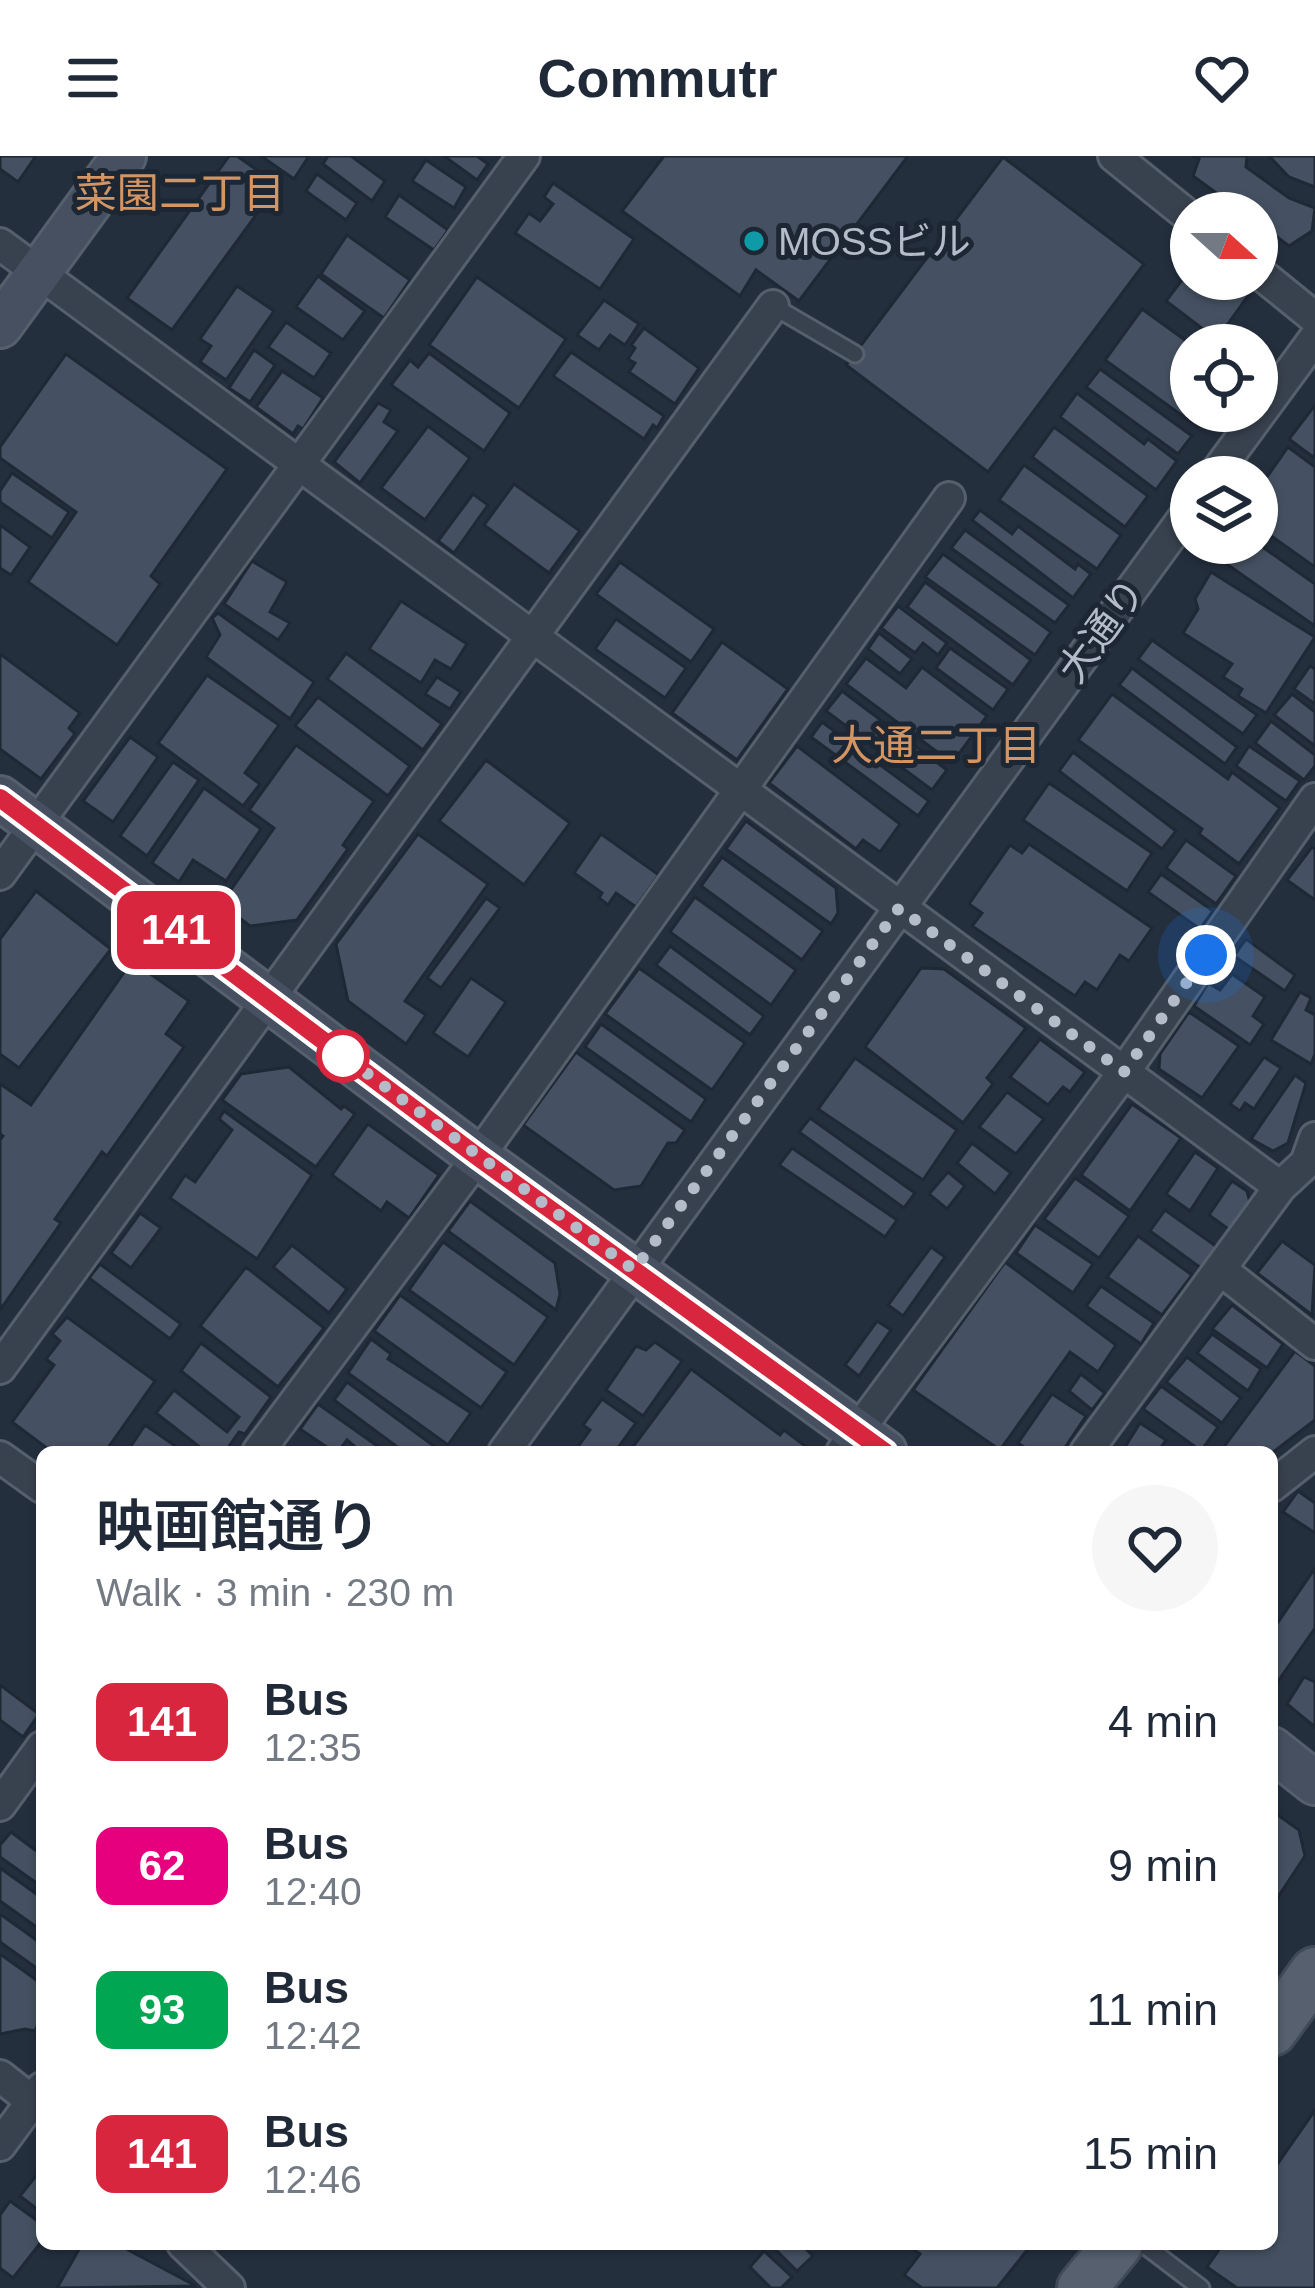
<!DOCTYPE html>
<meta charset="utf-8">
<style>
body{margin:0;font-family:Helvetica,"Noto Sans JP",sans-serif;background:#f6f6f7;color:#1f2937;height:100vh;display:flex;flex-direction:column;font-size:45px;white-space:nowrap}
*{box-sizing:border-box;margin:0}
p{font-size:39px;color:#747a83}
.icon{flex:none;width:66px;height:66px;fill:none;stroke:currentColor;stroke-width:2;stroke-linecap:round;stroke-linejoin:round}
.map{position:relative;flex:1;overflow:hidden}
.side{position:absolute;left:36px;top:1290px;width:1242px;height:804px;display:flex;flex-direction:column;background:#fff;border-radius:18px;box-shadow:0 3px 9px #0004}
.side>*{flex:none}
.badge{padding:0 24px;border-radius:18px;font-size:42px;line-height:78px}
.needle{width:78px;rotate:111deg}
.controls{position:absolute;left:1170px;top:36px;display:grid;gap:24px}
.controls a{display:grid;place-items:center;width:108px;height:108px;border-radius:50%;background:#fff;box-shadow:0 3px 9px #0004;font-size:60px}
.you{position:absolute;width:60px;height:60px;margin:-30px;border:9px solid #fff;border-radius:50%;background:#1a73e8;box-shadow:0 0 0 18px #1a73e833}
.map>.badge{position:absolute;translate:-50% -50%;box-shadow:0 0 0 6px #fff}
.round{display:grid;place-items:center;flex:none;width:126px;height:126px;border-radius:63px;background:#f6f6f7}
.summary{display:flex;align-items:center;justify-content:space-between;height:204px;padding:0 60px}
h1{font-size:57px;font-weight:600;line-height:90px}
ul{padding:0;list-style:none}
li{display:flex;align-items:center;gap:36px;height:144px;padding:0 60px}
li div{flex:1}
li b{display:block;font-size:45px}
li em{font-style:normal}
li .badge{min-width:132px;font-weight:700;text-align:center}
header{display:flex;justify-content:space-between;align-items:center;height:156px;padding:0 60px;background:#fff;font-size:54px;font-weight:600}
.map>svg:first-child{display:block}
.building{fill:#455162;stroke:#1f2835;stroke-width:3}
.lines{fill:none;stroke-linecap:round;stroke-linejoin:round}
.lane-casing{stroke:#565f6c;stroke-width:21}
.street-casing{stroke:#565f6c;stroke-width:36}
.secondary-casing{stroke:#565f6c;stroke-width:48}
.primary-casing{stroke:#414a57;stroke-width:54}
.lane{stroke:#38414e;stroke-width:15}
.street{stroke:#38414e;stroke-width:30}
.secondary{stroke:#465061;stroke-width:42}
.primary{stroke:#56606e;stroke-width:48}
.line-casing{stroke:#fff;stroke-width:27}
.line{stroke:#d7263d;stroke-width:18}
.walk{stroke:#b4bcc9;stroke-width:12;stroke-dasharray:0 21.6}
.culture-dot{fill:#0f9aa8;stroke:#1d2633;stroke-width:4.5}
.stop-dot{fill:#fff;stroke:#d7263d;stroke-width:6}
.labels{text-anchor:middle;stroke-width:10;stroke-linejoin:round;paint-order:stroke}
.poi-label{font-size:39px;fill:#b4bcc9;stroke:#1d2633;text-anchor:start}
.street-label{font-size:39px;fill:#b4bcc9;stroke:#1d2633}
.neighbourhood-label{font-size:42px;fill:#d59563;stroke:#1d2633}
</style>
<header><svg class="icon" aria-label="menu" viewBox="0 0 24 24"><path d="M4 6h16M4 12h16M4 18h16"/></svg>Commutr<svg class="icon" aria-label="heart" viewBox="0 0 24 24"><path d="M12 20l-8-8c-3-5 5-10 8-4 3-6 11-1 8 4z"/></svg></header>
<div class="map">
<svg width="1315" height="2132" viewBox="0 0 1315 2132">
<rect width="100%" height="100%" fill="#242f3e"/>
<g class="building">
<polygon points="0,0 36,0 18,26 0,13"/>
<polygon points="229,0 237,0 278,29 172,174 127,142"/>
<polygon points="261,0 309,0 294,23"/>
<polygon points="328,0 351,0 385,25 372,45 323,8"/>
<polygon points="444,0 477,0 488,8 477,24"/>
<polygon points="664,0 908,0 799,145 756,114 740,140 622,55"/>
<polygon points="1192,0 1247,0 1246,11 1289,42 1315,52 1312,75 1289,90 1257,66 1257,57 1244,57 1193,20 1199,3"/>
<polygon points="1269,0 1315,0 1315,31 1289,21"/>
<polygon points="1003,1 1144,108 988,316 846,209"/>
<polygon points="426,4 466,31 454,52 412,25"/>
<polygon points="317,18 357,47 346,64 306,35"/>
<polygon points="553,27 634,83 600,133 515,77 529,57 540,65 553,48 544,41"/>
<polygon points="399,39 448,74 434,94 385,61"/>
<polygon points="347,79 410,124 384,162 321,118"/>
<polygon points="1191,112 1191,123 1231,123 1250,137 1225,172 1247,189 1224,189 1166,145"/>
<polygon points="318,120 365,155 343,184 296,151"/>
<polygon points="477,121 566,183 519,252 429,189"/>
<polygon points="237,130 274,155 226,224 200,206 211,190 200,183"/>
<polygon points="604,144 639,168 625,189 610,179 599,194 577,179"/>
<polygon points="1142,153 1192,189 1191,255 1209,255 1198,271 1105,204"/>
<polygon points="286,166 331,197 314,222 268,191"/>
<polygon points="644,172 699,212 675,248 629,216 635,207 628,203 635,192 631,189"/>
<polygon points="254,194 275,209 250,246 229,232"/>
<polygon points="571,196 664,260 657,272 653,269 644,283 553,220"/>
<polygon points="429,197 510,257 484,295 391,229 410,204 418,211"/>
<polygon points="66,198 227,313 151,420 160,428 117,489 28,426 76,356 0,302 0,291"/>
<polygon points="1100,213 1192,280 1178,298 1086,231"/>
<polygon points="282,215 323,242 303,273 298,270 293,278 256,251"/>
<polygon points="1077,237 1144,288 1148,283 1177,305 1156,334 1060,261"/>
<polygon points="378,247 391,254 384,266 398,275 360,327 334,306"/>
<polygon points="1315,249 1315,298 1313,301 1289,283"/>
<polygon points="428,270 470,302 425,364 381,332"/>
<polygon points="1054,271 1148,340 1125,371 1032,301"/>
<polygon points="1288,291 1315,311 1315,411 1257,370 1257,335"/>
<polygon points="1024,309 1121,379 1097,413 999,344"/>
<polygon points="12,317 69,356 52,382 0,346 0,335"/>
<polygon points="514,328 580,375 549,417 484,369"/>
<polygon points="473,338 488,349 454,397 438,385"/>
<polygon points="980,354 1012,378 1018,370 1075,413 1078,408 1091,418 1073,442 972,364"/>
<polygon points="0,369 30,391 11,419 0,412"/>
<polygon points="965,374 1069,449 1055,467 951,392"/>
<polygon points="1218,387 1257,387 1315,428 1315,470 1211,397"/>
<polygon points="943,398 1051,476 1035,499 925,421"/>
<polygon points="252,405 287,426 270,456 290,467 278,484 224,448"/>
<polygon points="620,406 714,473 691,506 596,438"/>
<polygon points="1211,416 1315,481 1266,557 1238,540 1242,533 1223,521 1232,508 1183,477 1198,453 1195,443"/>
<polygon points="925,426 1031,504 1013,529 907,451"/>
<polygon points="401,445 467,488 451,513 435,504 421,527 369,493"/>
<polygon points="898,450 947,487 938,499 923,487 915,497 881,472"/>
<polygon points="218,457 314,526 290,563 206,501 220,479 212,462"/>
<polygon points="616,463 686,512 665,542 595,493"/>
<polygon points="879,477 912,503 900,518 868,493"/>
<polygon points="1152,484 1257,559 1243,578 1138,503"/>
<polygon points="722,486 788,533 737,604 672,557"/>
<polygon points="950,492 1008,533 993,554 936,512"/>
<polygon points="346,497 442,568 423,594 327,523"/>
<polygon points="0,498 80,557 69,572 75,578 41,623 0,593"/>
<polygon points="866,502 906,532 922,511 987,560 952,607 846,528"/>
<polygon points="1310,510 1315,513 1315,548 1294,533"/>
<polygon points="1132,512 1237,591 1225,608 1119,529"/>
<polygon points="207,519 279,569 245,617 260,628 243,650 158,587"/>
<polygon points="437,521 461,536 450,553 425,538"/>
<polygon points="842,535 947,614 932,634 826,555"/>
<polygon points="1112,538 1228,623 1232,616 1280,652 1239,708 1199,678 1202,673 1078,584"/>
<polygon points="1292,538 1315,556 1315,590 1274,559"/>
<polygon points="318,541 410,610 388,640 295,570"/>
<polygon points="1271,565 1315,599 1315,610 1304,624 1255,587"/>
<polygon points="822,566 929,645 918,660 811,581"/>
<polygon points="130,581 158,601 113,666 83,645"/>
<polygon points="296,589 374,645 343,689 348,693 297,764 250,770 221,748 274,672 249,654"/>
<polygon points="797,590 900,668 880,696 863,684 856,693 769,627"/>
<polygon points="1249,590 1300,625 1286,645 1236,610"/>
<polygon points="1073,596 1176,675 1162,693 1059,615"/>
<polygon points="486,604 570,667 524,729 439,665"/>
<polygon points="173,606 199,624 147,700 120,680"/>
<polygon points="1049,627 1152,697 1127,735 1023,664"/>
<polygon points="204,632 261,673 226,725 193,704 179,726 152,707"/>
<polygon points="746,665 836,732 838,757 831,768 726,693"/>
<polygon points="418,678 488,728 405,845 426,859 406,888 348,845 336,788"/>
<polygon points="601,678 659,719 636,751 616,737 608,749 599,742 602,737 574,717"/>
<polygon points="1186,684 1236,720 1216,748 1166,712"/>
<polygon points="1029,688 1152,772 1129,805 1120,799 1097,834 1085,826 1075,840 972,770 982,757 969,748 1010,689 1022,697"/>
<polygon points="1312,691 1315,693 1315,744 1287,724"/>
<polygon points="722,701 823,775 802,804 701,730"/>
<polygon points="1161,718 1213,755 1200,773 1148,736"/>
<polygon points="36,735 111,793 19,912 0,898 0,783"/>
<polygon points="695,741 796,814 771,849 670,776"/>
<polygon points="486,742 500,752 441,832 427,822"/>
<polygon points="1246,783 1295,819 1285,835 1234,800"/>
<polygon points="670,790 764,860 750,879 656,809"/>
<polygon points="132,805 189,845 166,878 184,891 107,1000 102,996 55,1063 61,1067 0,1154 0,984 3,980 0,978 0,928 31,949"/>
<polygon points="639,812 745,887 712,934 605,858"/>
<polygon points="921,812 944,813 1026,872 987,922 993,928 963,967 865,891"/>
<polygon points="1232,818 1265,841 1253,860 1264,868 1250,889 1194,850 1208,827 1220,834"/>
<polygon points="471,822 506,846 468,901 433,877"/>
<polygon points="1300,836 1311,842 1306,854 1315,859 1315,898 1311,908 1271,884"/>
<polygon points="1189,856 1239,890 1202,942 1159,913 1160,898"/>
<polygon points="601,868 706,943 691,966 585,891"/>
<polygon points="1040,883 1085,916 1070,936 1063,931 1048,949 1010,921"/>
<polygon points="576,896 685,974 676,987 668,987 641,1030 614,1034 523,969"/>
<polygon points="1264,901 1281,912 1254,953 1245,947 1240,955 1230,948"/>
<polygon points="855,902 957,974 923,1024 818,953"/>
<polygon points="289,911 341,953 344,950 355,958 316,1011 222,944 241,918"/>
<polygon points="1295,919 1306,927 1288,987 1273,995 1251,983"/>
<polygon points="1007,936 1044,963 1016,998 979,971"/>
<polygon points="1132,948 1181,982 1130,1055 1081,1019"/>
<polygon points="224,955 312,1019 257,1103 170,1042 185,1019 195,1026 232,974 219,963"/>
<polygon points="810,962 915,1037 904,1052 799,976"/>
<polygon points="368,968 439,1019 409,1062 387,1046 381,1055 332,1019"/>
<polygon points="972,987 1011,1017 995,1038 957,1007"/>
<polygon points="792,992 897,1064 885,1081 779,1009"/>
<polygon points="1195,996 1218,1012 1190,1055 1166,1038"/>
<polygon points="948,1016 965,1030 947,1053 929,1038"/>
<polygon points="1075,1022 1129,1060 1099,1102 1044,1063"/>
<polygon points="1232,1025 1247,1035 1250,1047 1231,1075 1209,1059"/>
<polygon points="470,1045 555,1107 560,1138 556,1154 448,1075"/>
<polygon points="1165,1054 1220,1093 1205,1115 1150,1075"/>
<polygon points="140,1057 161,1072 131,1112 111,1097"/>
<polygon points="1035,1069 1093,1108 1073,1137 1016,1097"/>
<polygon points="1138,1080 1192,1119 1162,1159 1107,1121"/>
<polygon points="1282,1085 1315,1109 1312,1159 1257,1117"/>
<polygon points="443,1086 548,1161 514,1209 409,1134"/>
<polygon points="292,1089 347,1133 329,1157 273,1111"/>
<polygon points="931,1091 945,1101 903,1160 888,1149"/>
<polygon points="1005,1106 1116,1189 1098,1216 1070,1196 1000,1294 913,1234"/>
<polygon points="100,1108 181,1168 170,1183 89,1122"/>
<polygon points="246,1111 324,1172 278,1231 200,1170"/>
<polygon points="1101,1130 1154,1167 1141,1188 1086,1150"/>
<polygon points="400,1139 507,1216 481,1252 374,1175"/>
<polygon points="1232,1149 1283,1188 1267,1212 1212,1173"/>
<polygon points="67,1161 155,1225 105,1296 52,1296 12,1266 54,1209 46,1203 60,1185 52,1178"/>
<polygon points="877,1165 891,1174 859,1220 845,1209"/>
<polygon points="1212,1178 1261,1213 1248,1235 1197,1197"/>
<polygon points="371,1183 391,1198 388,1203 471,1257 448,1289 348,1217"/>
<polygon points="655,1186 682,1205 643,1260 606,1234 636,1190 646,1194"/>
<polygon points="201,1187 271,1241 245,1278 239,1276 225,1296 206,1296 156,1257 174,1234 227,1276 239,1261 181,1215"/>
<polygon points="1295,1195 1315,1210 1315,1264 1272,1297 1220,1296"/>
<polygon points="1187,1201 1241,1242 1222,1267 1166,1226"/>
<polygon points="691,1213 780,1279 784,1274 808,1292 805,1296 629,1296"/>
<polygon points="1081,1218 1105,1237 1092,1254 1069,1235"/>
<polygon points="347,1226 442,1296 404,1296 334,1244"/>
<polygon points="1161,1230 1218,1271 1201,1295 1143,1253"/>
<polygon points="1052,1238 1086,1260 1062,1296 1031,1296 1018,1287"/>
<polygon points="602,1243 636,1267 615,1296 574,1296 590,1274 583,1269"/>
<polygon points="318,1248 386,1296 361,1296 347,1284 338,1296 334,1296 300,1273"/>
<polygon points="1140,1267 1166,1284 1158,1296 1133,1296 1125,1291"/>
<polygon points="145,1269 184,1296 127,1296"/>
<polygon points="1298,1335 1315,1347 1315,1377 1283,1356"/>
<polygon points="1315,1412 1315,1472 1272,1534 1272,1475"/>
<polygon points="1304,1521 1315,1526 1315,1571 1287,1548"/>
<polygon points="0,1529 39,1558 23,1581 0,1564"/>
<polygon points="1275,1657 1299,1674 1305,1700 1272,1750"/>
<polygon points="11,1676 42,1699 42,1731 0,1701 0,1689"/>
<polygon points="0,1712 42,1742 42,1775 0,1745"/>
<polygon points="0,1758 42,1788 42,1816 0,1786"/>
<polygon points="0,1798 42,1828 42,1860 35,1875 25,1873 0,1878"/>
<polygon points="1315,1954 1315,2132 1237,2132 1207,2111 1223,2088 1272,2088 1272,2016"/>
<polygon points="42,2012 42,2057 20,2040"/>
<polygon points="10,2045 42,2068 42,2085 13,2122 0,2112 0,2059"/>
<polygon points="82,2088 117,2088 196,2130 57,2132"/>
<polygon points="770,2088 801,2088 813,2100 797,2115"/>
<polygon points="907,2088 1032,2088 997,2132 922,2132 904,2119 920,2098"/>
<polygon points="764,2095 792,2121 781,2132 771,2132 750,2111"/>
</g>
<g class="lines">
<g class="lane-casing">
<g id="lane">
<polyline points="773,150 855,198"/>
<polyline points="1143,2088 1201,2132"/>
</g>
</g>
<g class="street-casing">
<g id="street">
<polyline points="1114,0 1191,62"/>
<polyline points="0,88 1280,1031"/>
<polyline points="1257,115 1315,162"/>
<polyline points="1213,321 1315,182"/>
<polyline points="0,718 524,0"/>
<polyline points="1220,1113 1315,1188"/>
<polyline points="0,1212 773,150"/>
<polyline points="258,1296 478,1001 949,342"/>
<polyline points="504,1296 1191,352"/>
<polyline points="842,1296 1124,916 1315,643"/>
<polyline points="1086,1296 1280,1031 1306,1007 1315,982"/>
<polyline points="0,1301 42,1331"/>
<polyline points="1272,1330 1315,1296"/>
<polyline points="0,1649 42,1591"/>
<polyline points="0,1920 42,1953"/>
<polyline points="0,1989 42,1932"/>
<polyline points="183,2088 229,2132"/>
</g>
</g>
<g class="secondary-casing">
<g id="secondary">
<polyline points="0,170 124,0"/>
<polyline points="0,642 478,1001 885,1296"/>
<polyline points="1272,1593 1315,1627"/>
</g>
</g>
<g class="primary-casing">
<g id="primary">
<polyline points="1272,1875 1315,1816"/>
<polyline points="1082,2132 1118,2088"/>
</g>
</g>
<use href="#lane" class="lane"/>
<use href="#street" class="street"/>
<use href="#secondary" class="secondary"/>
<use href="#primary" class="primary"/>
</g>
<g class="lines">
<g class="line-casing">
<polyline id="line" points="0,642 478,1001 885,1296"/>
</g>
<use href="#line" class="line"/>
<polyline class="walk" points="343,900 338,896 634,1114 899,752 1124,916 1206,799"/>
</g>
<circle class="culture-dot" cx="754" cy="85" r="12"/>
<circle class="stop-dot" cx="343" cy="900" r="24"/>
<g class="labels">
<g class="poi-label">
<text x="778" y="99">MOSSビル</text>
</g>
<g class="street-label">
<text transform="translate(1101 474) rotate(-54)" y="14">大通り</text>
</g>
<g class="neighbourhood-label">
<text x="180" y="52">菜園二丁目</text>
<text x="936" y="604">大通二丁目</text>
</g>
</g>
</svg>
<div class="controls">
<a><svg class="needle" viewBox="-14 -14 28 28"><path d="M0-13l5 13h-10z" fill="#e53935"/><path d="M0 13l5-13h-10z" fill="#747a83"/></svg></a>
<a><svg class="icon" aria-label="locate" viewBox="0 0 24 24"><circle cx="12" cy="12" r="6"/><path d="M12 2v4M12 18v4M2 12h4M18 12h4"/></svg></a>
<a><svg class="icon" aria-label="layers" viewBox="0 0 24 24"><path d="M12 4l9 5-9 5-9-5zM3 14l9 5 9-5"/></svg></a>
</div>
<div class="you" style="left:1206px;top:799px"></div>
<b class="badge" style="left:176px;top:774px;background:#d7263d;color:#fff">141</b>
<section class="side">
<div class="summary"><div><h1>映画館通り</h1><p>Walk · 3 min · 230 m</p></div><a class="round"><svg class="icon" aria-label="heart" viewBox="0 0 24 24"><path d="M12 20l-8-8c-3-5 5-10 8-4 3-6 11-1 8 4z"/></svg></a></div>
<ul>
<li><span class="badge" style="background:#d7263d;color:#fff">141</span><div><b>Bus</b><p>12:35</p></div><em>4 min</em></li>
<li><span class="badge" style="background:#e6007e;color:#fff">62</span><div><b>Bus</b><p>12:40</p></div><em>9 min</em></li>
<li><span class="badge" style="background:#00a651;color:#fff">93</span><div><b>Bus</b><p>12:42</p></div><em>11 min</em></li>
<li><span class="badge" style="background:#d7263d;color:#fff">141</span><div><b>Bus</b><p>12:46</p></div><em>15 min</em></li>
</ul>
</section>
</div>
